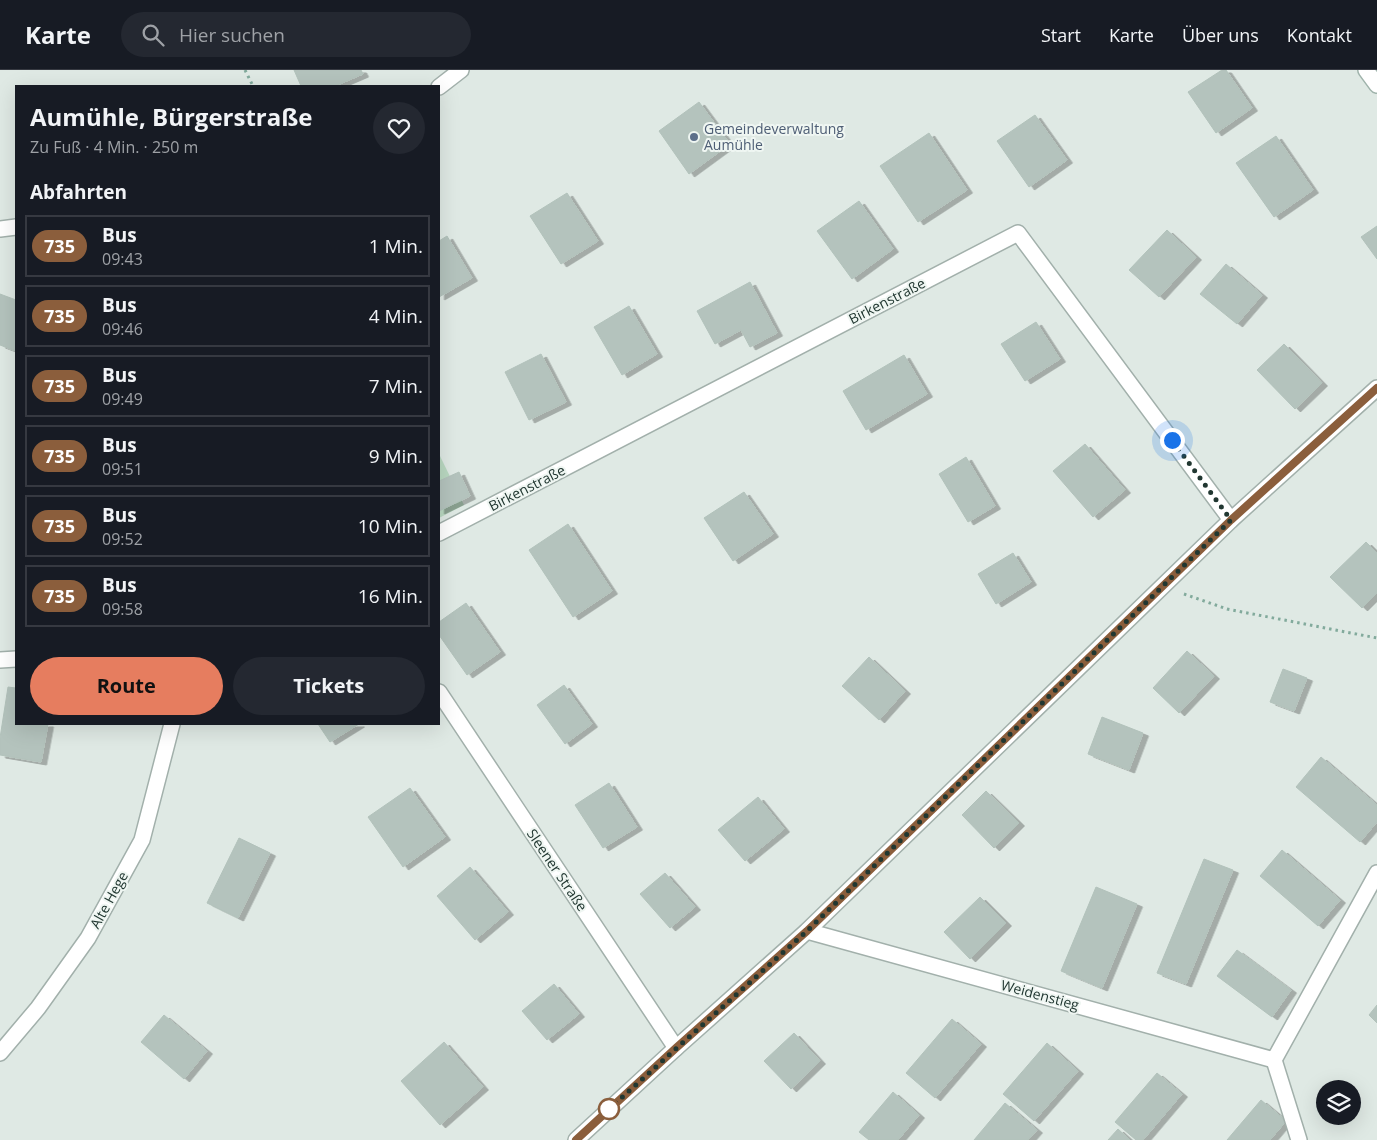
<!DOCTYPE html>
<html lang="de">
<meta charset="utf-8">
<style>
body{margin:0;font-family:"Open Sans",sans-serif;background:#242831;color:#f1f3f6;height:100vh;display:flex;flex-direction:column;font-size:19px;white-space:nowrap}
*{box-sizing:border-box;margin:0}
p{font-size:16px;color:#9ea1a6}
.icon{flex:none;width:28px;height:28px;fill:none;stroke:currentColor;stroke-width:2;stroke-linecap:round;stroke-linejoin:round}
.map{position:relative;flex:1;overflow:hidden}
.sheet{position:absolute;left:15px;top:15px;width:425px;height:640px;display:flex;flex-direction:column;background:#171b24;border-radius:0px;box-shadow:0 5px 20px #0002}
.sheet>*{flex:none}
.badge{padding:0 10px;border-radius:16px;font-size:18px;line-height:32px}
.tools{position:absolute;left:1316px;top:1010px;display:grid;gap:10px}
.tools a{display:grid;place-items:center;width:45px;height:45px;border-radius:50%;background:#171b24;box-shadow:0 5px 20px #0002;font-size:25px}
.you{position:absolute;width:25px;height:25px;margin:-12px;border:4px solid #fff;border-radius:50%;background:#1a73e8;box-shadow:0 0 0 8px #1a73e833}
.map>.badge{position:absolute;translate:-50% -50%;box-shadow:0 0 0 2px #fff}
h2{padding:0 15px;font-size:19px;line-height:45px}
.round{display:grid;place-items:center;flex:none;width:52px;height:52px;border-radius:26px;background:#242831}
.overview{display:flex;align-items:center;justify-content:space-between;height:85px;padding:0 15px}
h1{font-size:24px;font-weight:700;line-height:38px}
.primary-button{display:flex;gap:10px;margin-top:auto;padding:10px 15px}
.primary-button a{flex:1;height:58px;border-radius:30px;background:#e67d5f;color:#111;font-size:20px;font-weight:700;line-height:58px;text-align:center}
.primary-button a+a{background:#242831;color:#f1f3f6}
ul{padding:0;list-style:none}
li{display:flex;align-items:center;gap:15px;height:62px;margin:0 10px 8px;padding:0 5px;border:2px solid #363941;border-radius:0px}
li div{flex:1}
li b{display:block;font-size:19px}
li em{font-style:normal}
li .badge{min-width:55px;font-weight:700;text-align:center}
header{display:flex;align-items:center;gap:30px;box-sizing:border-box;height:70px;padding:0 25px;background:#171b24;border-bottom:1px solid #363941}
header strong{font-size:24px}
nav{display:flex;gap:28px;margin-inline-start:auto;font-size:18px}
.search{width:350px;height:45px;background:#242831;display:flex;align-items:center;gap:12px;box-sizing:border-box;padding:0 18px;border-radius:28px;color:#9ea1a6;font-size:19px}
.map>svg:first-child{display:block}
.green{fill:#b9d8c1}
.building{fill:#b4c3bd;stroke:#b2c2bb;filter:url(#shadow)}
.lines{fill:none;stroke-linecap:round;stroke-linejoin:round}
.street-casing{stroke:#a2b0ab;stroke-width:18}
.secondary-casing{stroke:#9fb3ab;stroke-width:18}
.path{stroke:#82aa9c;stroke-width:3;stroke-dasharray:2.5 4;stroke-linecap:butt}
.street{stroke:#fff;stroke-width:15}
.secondary{stroke:#fff;stroke-width:15}
.line-casing{stroke:#fff;stroke-width:11}
.line{stroke:#8b5e3c;stroke-width:8}
.walk{stroke:#213731;stroke-width:5;stroke-dasharray:0 9}
.service-dot{fill:#5c6f8a;stroke:#eff6f2;stroke-width:2}
.stop-dot{fill:#fff;stroke:#8b5e3c;stroke-width:2.5}
.labels{text-anchor:middle;stroke-width:4;stroke-linejoin:round;paint-order:stroke}
.service-label{font-size:14px;fill:#4e5e75;stroke:#eff6f2;text-anchor:start}
.street-label{font-size:14px;fill:#213731;stroke:#eff6f2}
</style>
<header>
<strong>Karte</strong>
<div class="search"><svg class="icon" aria-label="search" viewBox="0 0 24 24"><circle cx="10" cy="10" r="6"/><path d="M15 15l6 6"/></svg>Hier suchen</div>
<nav><a>Start</a><a>Karte</a><a>Über uns</a><a>Kontakt</a></nav>
</header>
<div class="map">
<svg width="1377" height="1070" viewBox="0 0 1377 1070">
<defs>
<filter id="shadow"><feDropShadow dx="5.5" dy="3" stdDeviation="0" flood-color="#0004"/></filter>
</defs>
<rect width="100%" height="100%" fill="#dfe9e4"/>
<polygon class="green" points="439,384 464,435 439,448"/>
<g class="building">
<polygon points="294,0 361,0 363,4 335,16 301,16"/>
<polygon points="1222,0 1226,0 1252,38 1216,63 1188,22"/>
<polygon points="699,32 730,74 689,104 659,61"/>
<polygon points="1035,45 1067,90 1029,117 997,71"/>
<polygon points="929,63 967,120 918,152 880,96"/>
<polygon points="1276,66 1313,120 1274,147 1236,93"/>
<polygon points="567,123 598,171 561,194 530,146"/>
<polygon points="859,131 893,179 852,209 817,161"/>
<polygon points="1377,156 1377,189 1361,167"/>
<polygon points="1167,160 1196,187 1159,227 1129,200"/>
<polygon points="447,166 472,208 439,227 439,171"/>
<polygon points="1226,194 1262,225 1237,254 1200,224"/>
<polygon points="750,212 777,263 750,277 741,260 715,274 697,241"/>
<polygon points="0,224 16,230 16,281 0,275"/>
<polygon points="629,236 657,284 622,305 594,257"/>
<polygon points="1036,252 1060,289 1025,311 1001,274"/>
<polygon points="1284,274 1322,313 1295,339 1257,300"/>
<polygon points="541,284 566,332 529,350 505,302"/>
<polygon points="904,285 927,324 866,360 843,321"/>
<polygon points="1085,374 1125,420 1093,447 1053,401"/>
<polygon points="966,387 995,436 968,452 939,404"/>
<polygon points="459,402 470,426 439,441 439,411"/>
<polygon points="744,422 773,464 733,491 704,448"/>
<polygon points="568,454 612,521 573,547 529,480"/>
<polygon points="1366,472 1377,483 1377,523 1362,538 1330,507"/>
<polygon points="1013,483 1031,512 996,534 978,504"/>
<polygon points="466,533 500,582 467,605 439,565 439,552"/>
<polygon points="1187,581 1214,606 1179,643 1153,618"/>
<polygon points="869,587 905,621 879,650 842,616"/>
<polygon points="1283,599 1307,608 1294,641 1270,632"/>
<polygon points="564,615 592,654 565,674 537,635"/>
<polygon points="8,617 16,618 16,654 48,654 41,692 0,685 0,668"/>
<polygon points="1102,647 1143,663 1129,700 1088,684"/>
<polygon points="318,654 359,654 330,672"/>
<polygon points="1321,687 1377,735 1377,752 1360,772 1296,717"/>
<polygon points="609,713 637,757 603,778 575,735"/>
<polygon points="410,718 445,767 403,797 368,747"/>
<polygon points="986,721 1019,753 994,778 962,745"/>
<polygon points="758,727 784,759 745,791 718,760"/>
<polygon points="239,768 270,783 238,848 207,833"/>
<polygon points="1282,780 1340,830 1318,856 1260,806"/>
<polygon points="1204,789 1233,800 1186,914 1157,903"/>
<polygon points="470,797 508,842 475,870 437,826"/>
<polygon points="665,803 695,837 670,858 640,824"/>
<polygon points="1096,817 1137,834 1102,918 1061,901"/>
<polygon points="980,827 1006,853 970,889 944,862"/>
<polygon points="1237,880 1291,920 1272,947 1217,906"/>
<polygon points="554,914 579,944 547,970 522,941"/>
<polygon points="1377,935 1377,953 1369,945"/>
<polygon points="164,945 207,981 184,1009 141,972"/>
<polygon points="952,949 981,974 935,1028 906,1003"/>
<polygon points="794,963 820,991 791,1019 764,991"/>
<polygon points="444,972 483,1017 440,1055 401,1011"/>
<polygon points="1047,973 1078,1001 1034,1051 1003,1024"/>
<polygon points="1157,1003 1182,1024 1143,1070 1136,1070 1115,1052"/>
<polygon points="893,1022 919,1045 898,1070 869,1070 859,1062"/>
<polygon points="1261,1030 1286,1051 1270,1070 1227,1070"/>
<polygon points="1005,1033 1037,1060 1028,1070 974,1070"/>
<polygon points="1118,1059 1130,1070 1108,1070"/>
</g>
<g class="lines">
<g class="street-casing">
<g id="street">
<polyline points="439,17 461,0"/>
<polyline points="0,159 16,157"/>
<polyline points="439,463 1018,163 1231,450"/>
<polyline points="0,590 16,589"/>
<polyline points="439,622 676,978"/>
<polyline points="807,861 1274,990 1377,803"/>
<polyline points="0,983 38,938 88,868 142,770 172,654"/>
<polyline points="1274,990 1299,1070"/>
<polyline points="576,1070 676,978 807,861 1231,450 1377,318"/>
</g>
</g>
<g class="secondary-casing">
<polyline id="secondary" points="1366,0 1377,15"/>
</g>
<g class="path">
<polyline points="245,0 253,16"/>
<polyline points="1184,524 1227,539 1377,568"/>
</g>
<use href="#street" class="street"/>
<use href="#secondary" class="secondary"/>
</g>
<g class="lines">
<g class="line-casing">
<polyline id="line" points="576,1070 676,978 807,861 1231,450 1377,318"/>
</g>
<use href="#line" class="line"/>
<polyline class="walk" points="609,1039 807,861 1231,450 1172,370"/>
</g>
<circle class="service-dot" cx="694" cy="67" r="5"/>
<circle class="stop-dot" cx="609" cy="1039" r="10"/>
<g class="labels">
<g class="service-label">
<text x="704" y="64">Gemeindeverwaltung<tspan x="704" dy="16">Aumühle</tspan></text>
</g>
<g class="street-label">
<text transform="translate(887 231) rotate(-27)" y="5">Birkenstraße</text>
<text transform="translate(527 418) rotate(-27)" y="5">Birkenstraße</text>
<text transform="translate(557 800) rotate(56)" y="5">Sleener Straße</text>
<text transform="translate(109 830) rotate(-61)" y="5">Alte Hege</text>
<text transform="translate(1040 925) rotate(15)" y="5">Weidenstieg</text>
</g>
</g>
</svg>
<div class="tools">
<a><svg class="icon" aria-label="layers" viewBox="0 0 24 24"><path d="M12 4l9 5-9 5-9-5zM3 14l9 5 9-5"/></svg></a>
</div>
<div class="you" style="left:1172px;top:370px"></div>
<section class="sheet">
<div class="overview"><div><h1>Aumühle, Bürgerstraße</h1><p>Zu Fuß · 4 Min. · 250 m</p></div><a class="round"><svg class="icon" aria-label="heart" viewBox="0 0 24 24"><path d="M12 20l-8-8c-3-5 5-10 8-4 3-6 11-1 8 4z"/></svg></a></div>
<h2>Abfahrten</h2>
<ul>
<li><span class="badge" style="background:#8b5e3c;color:#fff">735</span><div><b>Bus</b><p>09:43</p></div><em>1 Min.</em></li>
<li><span class="badge" style="background:#8b5e3c;color:#fff">735</span><div><b>Bus</b><p>09:46</p></div><em>4 Min.</em></li>
<li><span class="badge" style="background:#8b5e3c;color:#fff">735</span><div><b>Bus</b><p>09:49</p></div><em>7 Min.</em></li>
<li><span class="badge" style="background:#8b5e3c;color:#fff">735</span><div><b>Bus</b><p>09:51</p></div><em>9 Min.</em></li>
<li><span class="badge" style="background:#8b5e3c;color:#fff">735</span><div><b>Bus</b><p>09:52</p></div><em>10 Min.</em></li>
<li><span class="badge" style="background:#8b5e3c;color:#fff">735</span><div><b>Bus</b><p>09:58</p></div><em>16 Min.</em></li>
</ul>
<div class="primary-button"><a>Route</a><a>Tickets</a></div>
</section>
</div>
